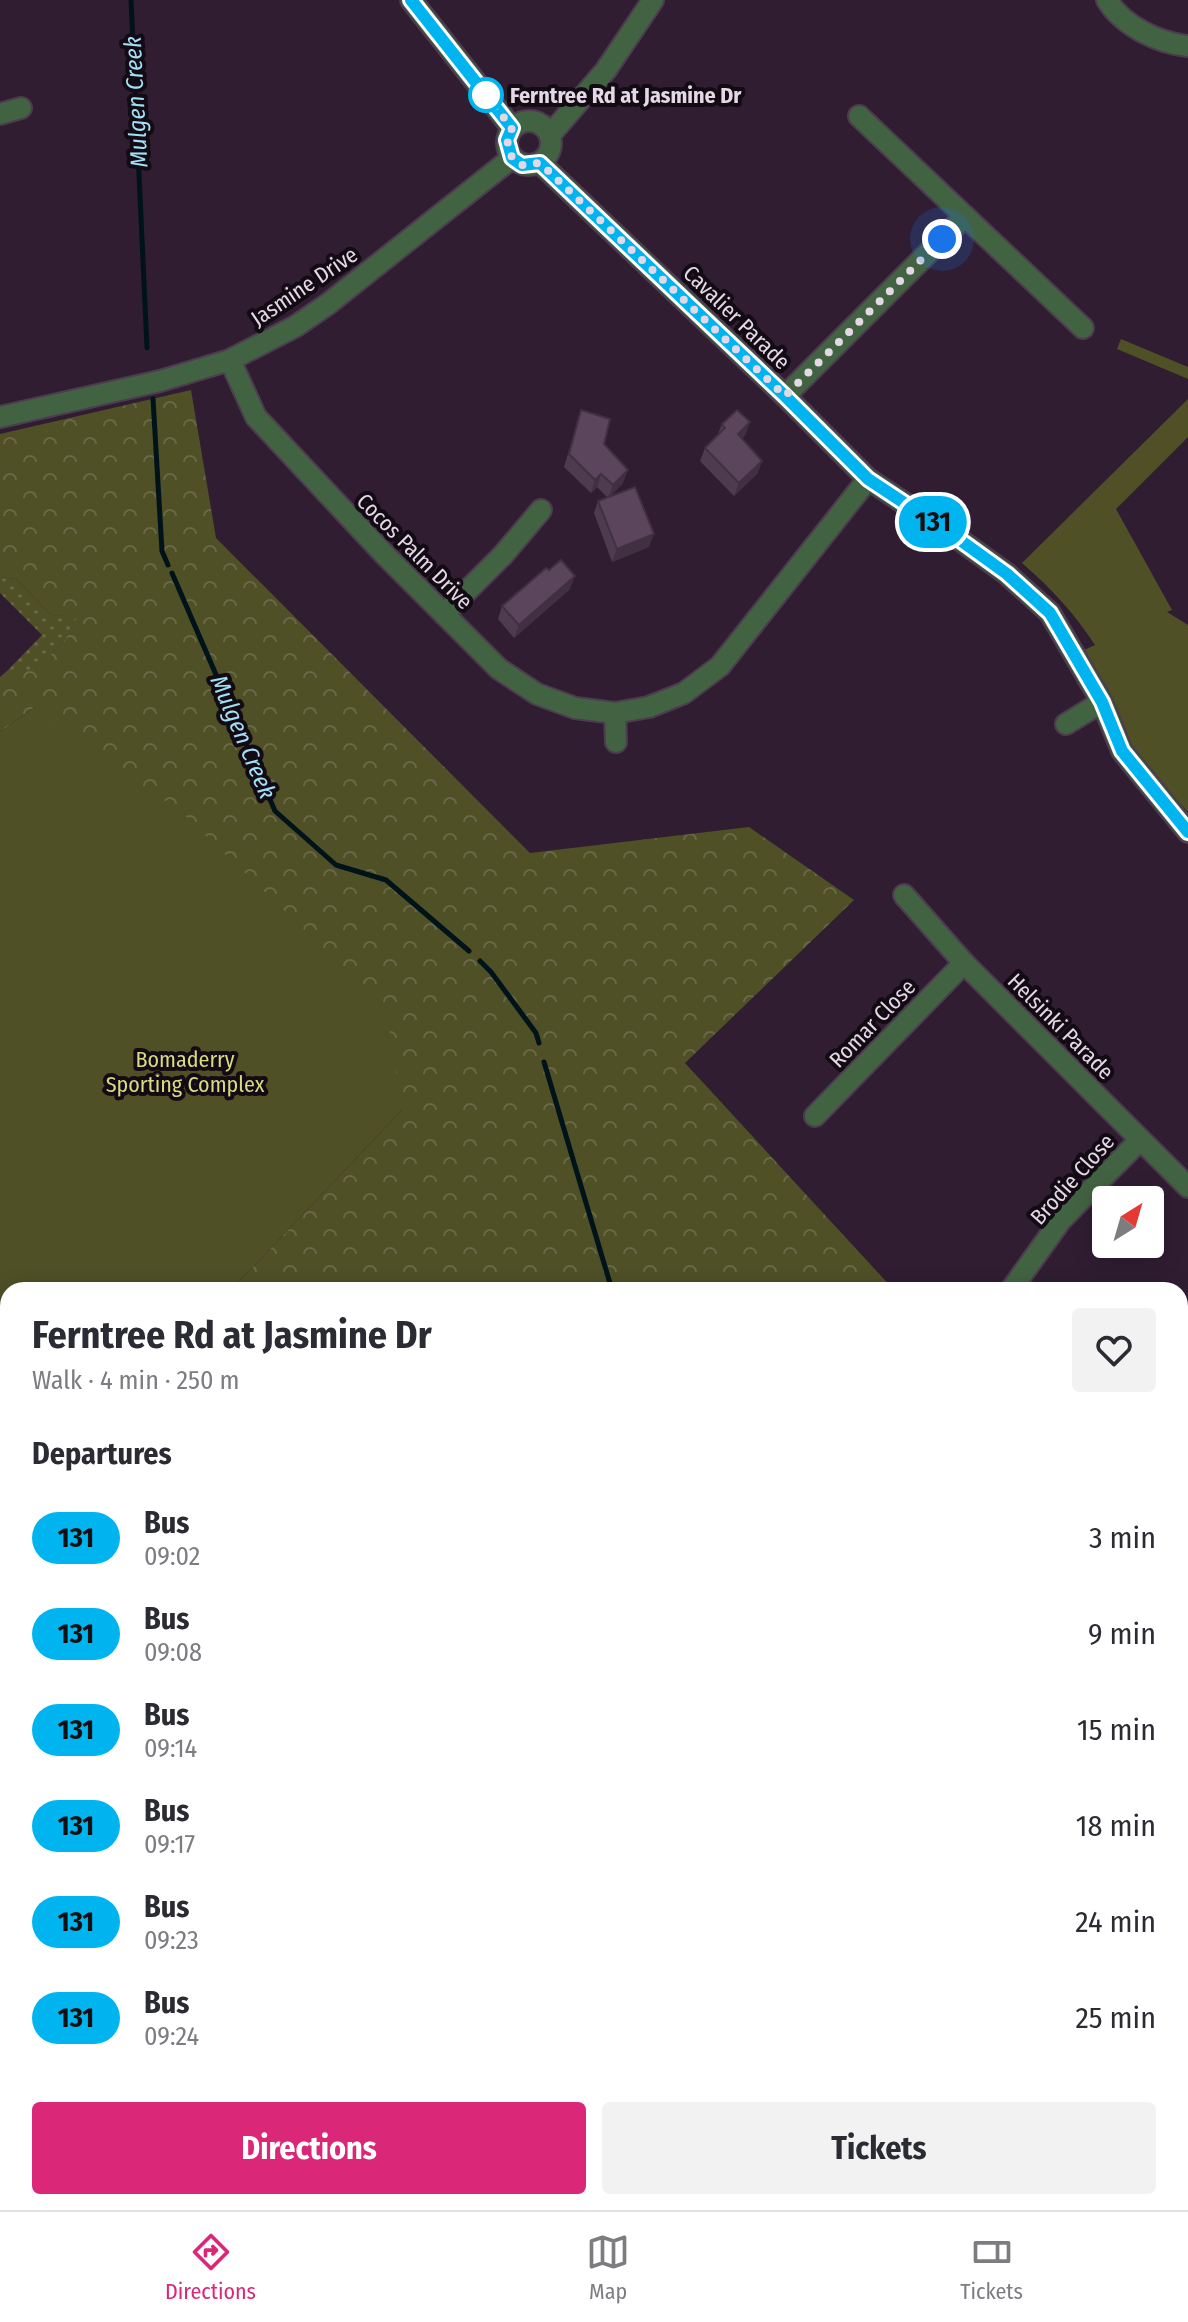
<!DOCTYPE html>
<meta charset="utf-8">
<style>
body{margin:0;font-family:"Fira Sans Condensed",sans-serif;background:#f2f2f3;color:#2b2b33;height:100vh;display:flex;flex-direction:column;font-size:30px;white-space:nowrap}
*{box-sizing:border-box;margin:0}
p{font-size:26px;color:#7c7c81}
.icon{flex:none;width:44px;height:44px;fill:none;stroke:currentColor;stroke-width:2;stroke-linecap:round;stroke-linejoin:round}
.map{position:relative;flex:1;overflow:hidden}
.details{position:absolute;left:0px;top:1282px;width:1188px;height:928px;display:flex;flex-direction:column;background:#fff;border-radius:24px 24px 0 0;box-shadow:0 4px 20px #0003}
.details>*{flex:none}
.badge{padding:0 16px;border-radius:26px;font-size:28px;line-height:52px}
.needle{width:52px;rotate:37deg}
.buttons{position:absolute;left:1092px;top:1186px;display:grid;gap:16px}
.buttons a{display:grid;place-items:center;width:72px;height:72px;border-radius:8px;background:#fff;box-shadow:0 4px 20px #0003;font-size:40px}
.you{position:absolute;width:40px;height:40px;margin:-20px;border:6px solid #fff;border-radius:50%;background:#1a73e8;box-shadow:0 0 0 12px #1a73e833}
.map>.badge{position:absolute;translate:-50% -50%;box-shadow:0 0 0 4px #fff}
h2{padding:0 32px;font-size:30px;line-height:72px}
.round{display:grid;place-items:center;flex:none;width:84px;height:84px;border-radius:8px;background:#f2f2f3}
.head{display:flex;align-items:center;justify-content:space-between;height:136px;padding:0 32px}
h1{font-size:38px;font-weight:700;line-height:60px}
.primary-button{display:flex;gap:16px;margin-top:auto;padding:16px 32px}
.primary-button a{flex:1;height:92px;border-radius:8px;background:#db2777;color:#fff;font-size:32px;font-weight:700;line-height:92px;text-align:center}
.primary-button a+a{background:#f2f2f3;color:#2b2b33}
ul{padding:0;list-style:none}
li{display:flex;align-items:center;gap:24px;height:96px;padding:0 32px}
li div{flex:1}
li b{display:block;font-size:30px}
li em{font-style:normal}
li .badge{min-width:88px;font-weight:700;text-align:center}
.tabs{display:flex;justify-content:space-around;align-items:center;height:112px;border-top:2px solid #e1e1e2;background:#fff;font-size:22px;color:#7c7c81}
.tabs a{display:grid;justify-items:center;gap:4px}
.tabs .active{color:#db2777}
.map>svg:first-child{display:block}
.built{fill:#39203b}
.grass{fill:url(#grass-dots)}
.forest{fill:url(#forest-crowns)}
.green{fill:#4f5026}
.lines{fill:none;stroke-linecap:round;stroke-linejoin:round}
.stream{stroke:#00131b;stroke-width:5}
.minor-casing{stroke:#4d3b4f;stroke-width:24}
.minor{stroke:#426342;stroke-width:20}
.wall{fill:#4e3b50}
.shaded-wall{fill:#403041}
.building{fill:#5b455d;stroke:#403041;stroke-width:2}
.line-casing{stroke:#fff;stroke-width:18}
.line{stroke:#00b5ef;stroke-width:12}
.walk{stroke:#e5d8e6;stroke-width:8;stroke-dasharray:0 14.4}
.stop-dot{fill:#fff;stroke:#00b5ef;stroke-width:4}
.labels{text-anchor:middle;stroke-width:8;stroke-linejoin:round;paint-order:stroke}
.stop-label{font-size:22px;font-weight:bold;fill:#e5d8e6;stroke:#130b14;text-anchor:start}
.street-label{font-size:22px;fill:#e5d8e6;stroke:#130b14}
.park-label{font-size:22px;fill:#d7db81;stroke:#130b14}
.water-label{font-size:24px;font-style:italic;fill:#a4dff6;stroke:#130b14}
</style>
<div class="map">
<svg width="1188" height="2210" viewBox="0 0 1188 2210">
<defs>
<pattern id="grass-dots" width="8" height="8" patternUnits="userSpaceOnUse" patternTransform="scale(2)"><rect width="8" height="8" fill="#4f5026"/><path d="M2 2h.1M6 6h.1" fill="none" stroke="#686846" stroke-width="1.8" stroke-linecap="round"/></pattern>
<pattern id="forest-crowns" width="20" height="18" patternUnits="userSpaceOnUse" patternTransform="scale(2)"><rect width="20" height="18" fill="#4f5026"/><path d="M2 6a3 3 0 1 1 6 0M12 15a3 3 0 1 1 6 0" fill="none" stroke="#686846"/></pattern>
</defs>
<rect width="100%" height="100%" fill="#301d32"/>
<polygon class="built" points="8,1592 8,2202 109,2202 100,2210 0,2210 0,1600"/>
<polygon class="grass" points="0,577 16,579 51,615 78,616 65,640 35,672 7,671 42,635 0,593"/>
<g class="forest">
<polygon points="191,390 216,538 530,853 749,827 854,900 685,1063 894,1290 231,1290 402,1110 35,707 0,732 0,677 7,671 35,671 65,640 77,617 51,615 16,579 0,577 0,434"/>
<polygon points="1180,2071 1188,2085 1188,2210 1106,2210 1102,2202 1180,2202"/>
</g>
<g class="green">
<polygon points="1121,339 1188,367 1188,379 1117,349"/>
<path d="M1188,399V437L1116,509L1172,610L1167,612L1188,625V812L1129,749L1082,651L1095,645C1074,613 1051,588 1022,563Z"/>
<polygon points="35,707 63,735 179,810 386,1008 402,1110 231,1290 8,1290 8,1565 0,1573 0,732"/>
</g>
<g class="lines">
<g class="stream">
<polyline points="131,0 147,348"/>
<polyline points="153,399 162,551 168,565"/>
<polyline points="172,573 275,811 336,865 386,880 469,951"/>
<polyline points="480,961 491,972 536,1033 539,1043"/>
<polyline points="544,1062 612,1290"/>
<polyline points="1168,2202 1174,2210"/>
</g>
<g class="minor-casing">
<g id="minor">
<polyline points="411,0 512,128"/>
<path d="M1107,0C1123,26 1158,43 1188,46"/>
<polyline points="0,114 21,108"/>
<polyline points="859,116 1083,328"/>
<circle cx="529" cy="143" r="22"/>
<polyline points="550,135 606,70 653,0"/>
<polyline points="540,163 785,396 868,479 960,540 1007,574 1050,613 1102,702 1122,751 1188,832"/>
<polyline points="230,360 256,417 385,555 499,669 537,694 575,708 615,713 649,707 684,693 720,666 868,479"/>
<polyline points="785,396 965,216"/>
<polyline points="0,417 160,381 230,360 296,326 328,304 512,158"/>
<polyline points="444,614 503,555 541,510"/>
<polyline points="615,713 616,742"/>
<polyline points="1066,724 1102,702"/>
<polyline points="904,895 964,963 1188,1187"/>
<polyline points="815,1116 964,963"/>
<polyline points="1011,1290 1061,1220 1140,1140"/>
<polyline points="1180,1655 1188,1635"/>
<polyline points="1180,1997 1188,2005"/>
<polyline points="320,2202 322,2210"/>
<polyline points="890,2202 908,2210"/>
<polyline points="683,2210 692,2202"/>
</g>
</g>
<use href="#minor" class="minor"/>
</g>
<g class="wall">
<polygon points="581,410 604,444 623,483 610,496 649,547 612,562 594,513 598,501 607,497 597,487 591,493 564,467"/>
<polygon points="750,422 745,435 742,439 762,461 757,474 734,496 700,461 705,448 718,434 722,424"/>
<polygon points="570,589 514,638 498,619 502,606"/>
<polygon points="8,1868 8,1884 4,1880"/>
<polygon points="8,1945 8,2028 0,2020 0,1953"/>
<polygon points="8,2120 8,2202 76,2202 68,2210 11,2210 0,2199 0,2128"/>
</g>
<g class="shaded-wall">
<polygon points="750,422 745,435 734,447 738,434"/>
<polygon points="762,461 757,474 734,496 739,483"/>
<polygon points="628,470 623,483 608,498 613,485"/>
<polygon points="601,474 597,487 591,493 595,480"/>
<polygon points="654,534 649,547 612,562 617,549"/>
<polygon points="575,576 570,589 514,638 519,625"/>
<polygon points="61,2202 76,2202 68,2210 53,2210"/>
</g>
<g class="building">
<polygon points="581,410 610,419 604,444 628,470 613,485 601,474 595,480 569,454"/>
<polygon points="737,410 750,422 738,434 762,461 739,483 705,448 725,428 722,424"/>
<polygon points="635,487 654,534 617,549 598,501"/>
<polygon points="561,560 575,576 519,625 502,606 546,568 549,570"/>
<polygon points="8,1945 8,1993 0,1985 0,1953"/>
<polygon points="8,2120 8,2173 0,2165 0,2128"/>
<polygon points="37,2202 61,2202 53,2210 44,2210"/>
</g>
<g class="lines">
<g class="line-casing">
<polyline id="line" points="411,0 512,128 507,140 512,158 522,165 540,163 785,396 868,479 960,540 1007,574 1050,613 1102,702 1122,751 1188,832"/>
</g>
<use href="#line" class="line"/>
<polyline class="walk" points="486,95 512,128 507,140 512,158 522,165 540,163 785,396 942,239"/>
</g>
<circle class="stop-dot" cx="486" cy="95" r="16"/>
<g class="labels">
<g class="stop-label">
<text x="510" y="103">Ferntree Rd at Jasmine Dr</text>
</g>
<g class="street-label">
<text transform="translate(304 286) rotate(-34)" y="8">Jasmine Drive</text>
<text transform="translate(737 317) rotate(44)" y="8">Cavalier Parade</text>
<text transform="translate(415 551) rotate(45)" y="8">Cocos Palm Drive</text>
<text transform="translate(872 1023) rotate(-46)" y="8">Romar Close</text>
<text transform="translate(1061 1026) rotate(45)" y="8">Helsinki Parade</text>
<text transform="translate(1072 1179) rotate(-48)" y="8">Brodie Close</text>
</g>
<g class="park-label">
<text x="185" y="1067">Bomaderry<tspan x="185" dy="25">Sporting Complex</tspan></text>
</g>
<g class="water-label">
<text transform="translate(136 102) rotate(-93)" y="8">Mulgen Creek</text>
<text transform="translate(243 737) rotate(67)" y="8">Mulgen Creek</text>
</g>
</g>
</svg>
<div class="buttons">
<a><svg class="needle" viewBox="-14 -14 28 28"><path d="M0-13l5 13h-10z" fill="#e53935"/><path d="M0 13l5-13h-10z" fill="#7c7c81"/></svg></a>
</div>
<div class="you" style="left:942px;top:239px"></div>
<b class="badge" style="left:933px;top:522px;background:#00b5ef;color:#111">131</b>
<section class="details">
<div class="head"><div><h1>Ferntree Rd at Jasmine Dr</h1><p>Walk · 4 min · 250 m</p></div><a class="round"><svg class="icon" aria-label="heart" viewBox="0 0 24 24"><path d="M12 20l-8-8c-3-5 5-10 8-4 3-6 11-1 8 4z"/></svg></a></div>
<h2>Departures</h2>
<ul>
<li><span class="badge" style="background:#00b5ef;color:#111">131</span><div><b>Bus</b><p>09:02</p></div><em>3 min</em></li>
<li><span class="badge" style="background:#00b5ef;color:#111">131</span><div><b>Bus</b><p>09:08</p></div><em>9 min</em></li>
<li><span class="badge" style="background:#00b5ef;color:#111">131</span><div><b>Bus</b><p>09:14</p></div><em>15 min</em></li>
<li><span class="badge" style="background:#00b5ef;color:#111">131</span><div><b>Bus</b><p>09:17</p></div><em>18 min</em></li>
<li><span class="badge" style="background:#00b5ef;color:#111">131</span><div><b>Bus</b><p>09:23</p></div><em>24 min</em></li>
<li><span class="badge" style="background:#00b5ef;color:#111">131</span><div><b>Bus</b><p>09:24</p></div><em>25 min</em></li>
</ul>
<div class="primary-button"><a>Directions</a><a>Tickets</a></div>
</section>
</div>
<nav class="tabs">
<a class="active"><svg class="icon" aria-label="directions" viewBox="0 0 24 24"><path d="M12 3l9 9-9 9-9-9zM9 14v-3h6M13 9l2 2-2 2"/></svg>Directions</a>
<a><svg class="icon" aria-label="map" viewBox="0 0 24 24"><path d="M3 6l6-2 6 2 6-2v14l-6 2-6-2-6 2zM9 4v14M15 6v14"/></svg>Map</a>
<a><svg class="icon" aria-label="tickets" viewBox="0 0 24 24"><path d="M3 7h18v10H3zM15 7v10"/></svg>Tickets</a>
</nav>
